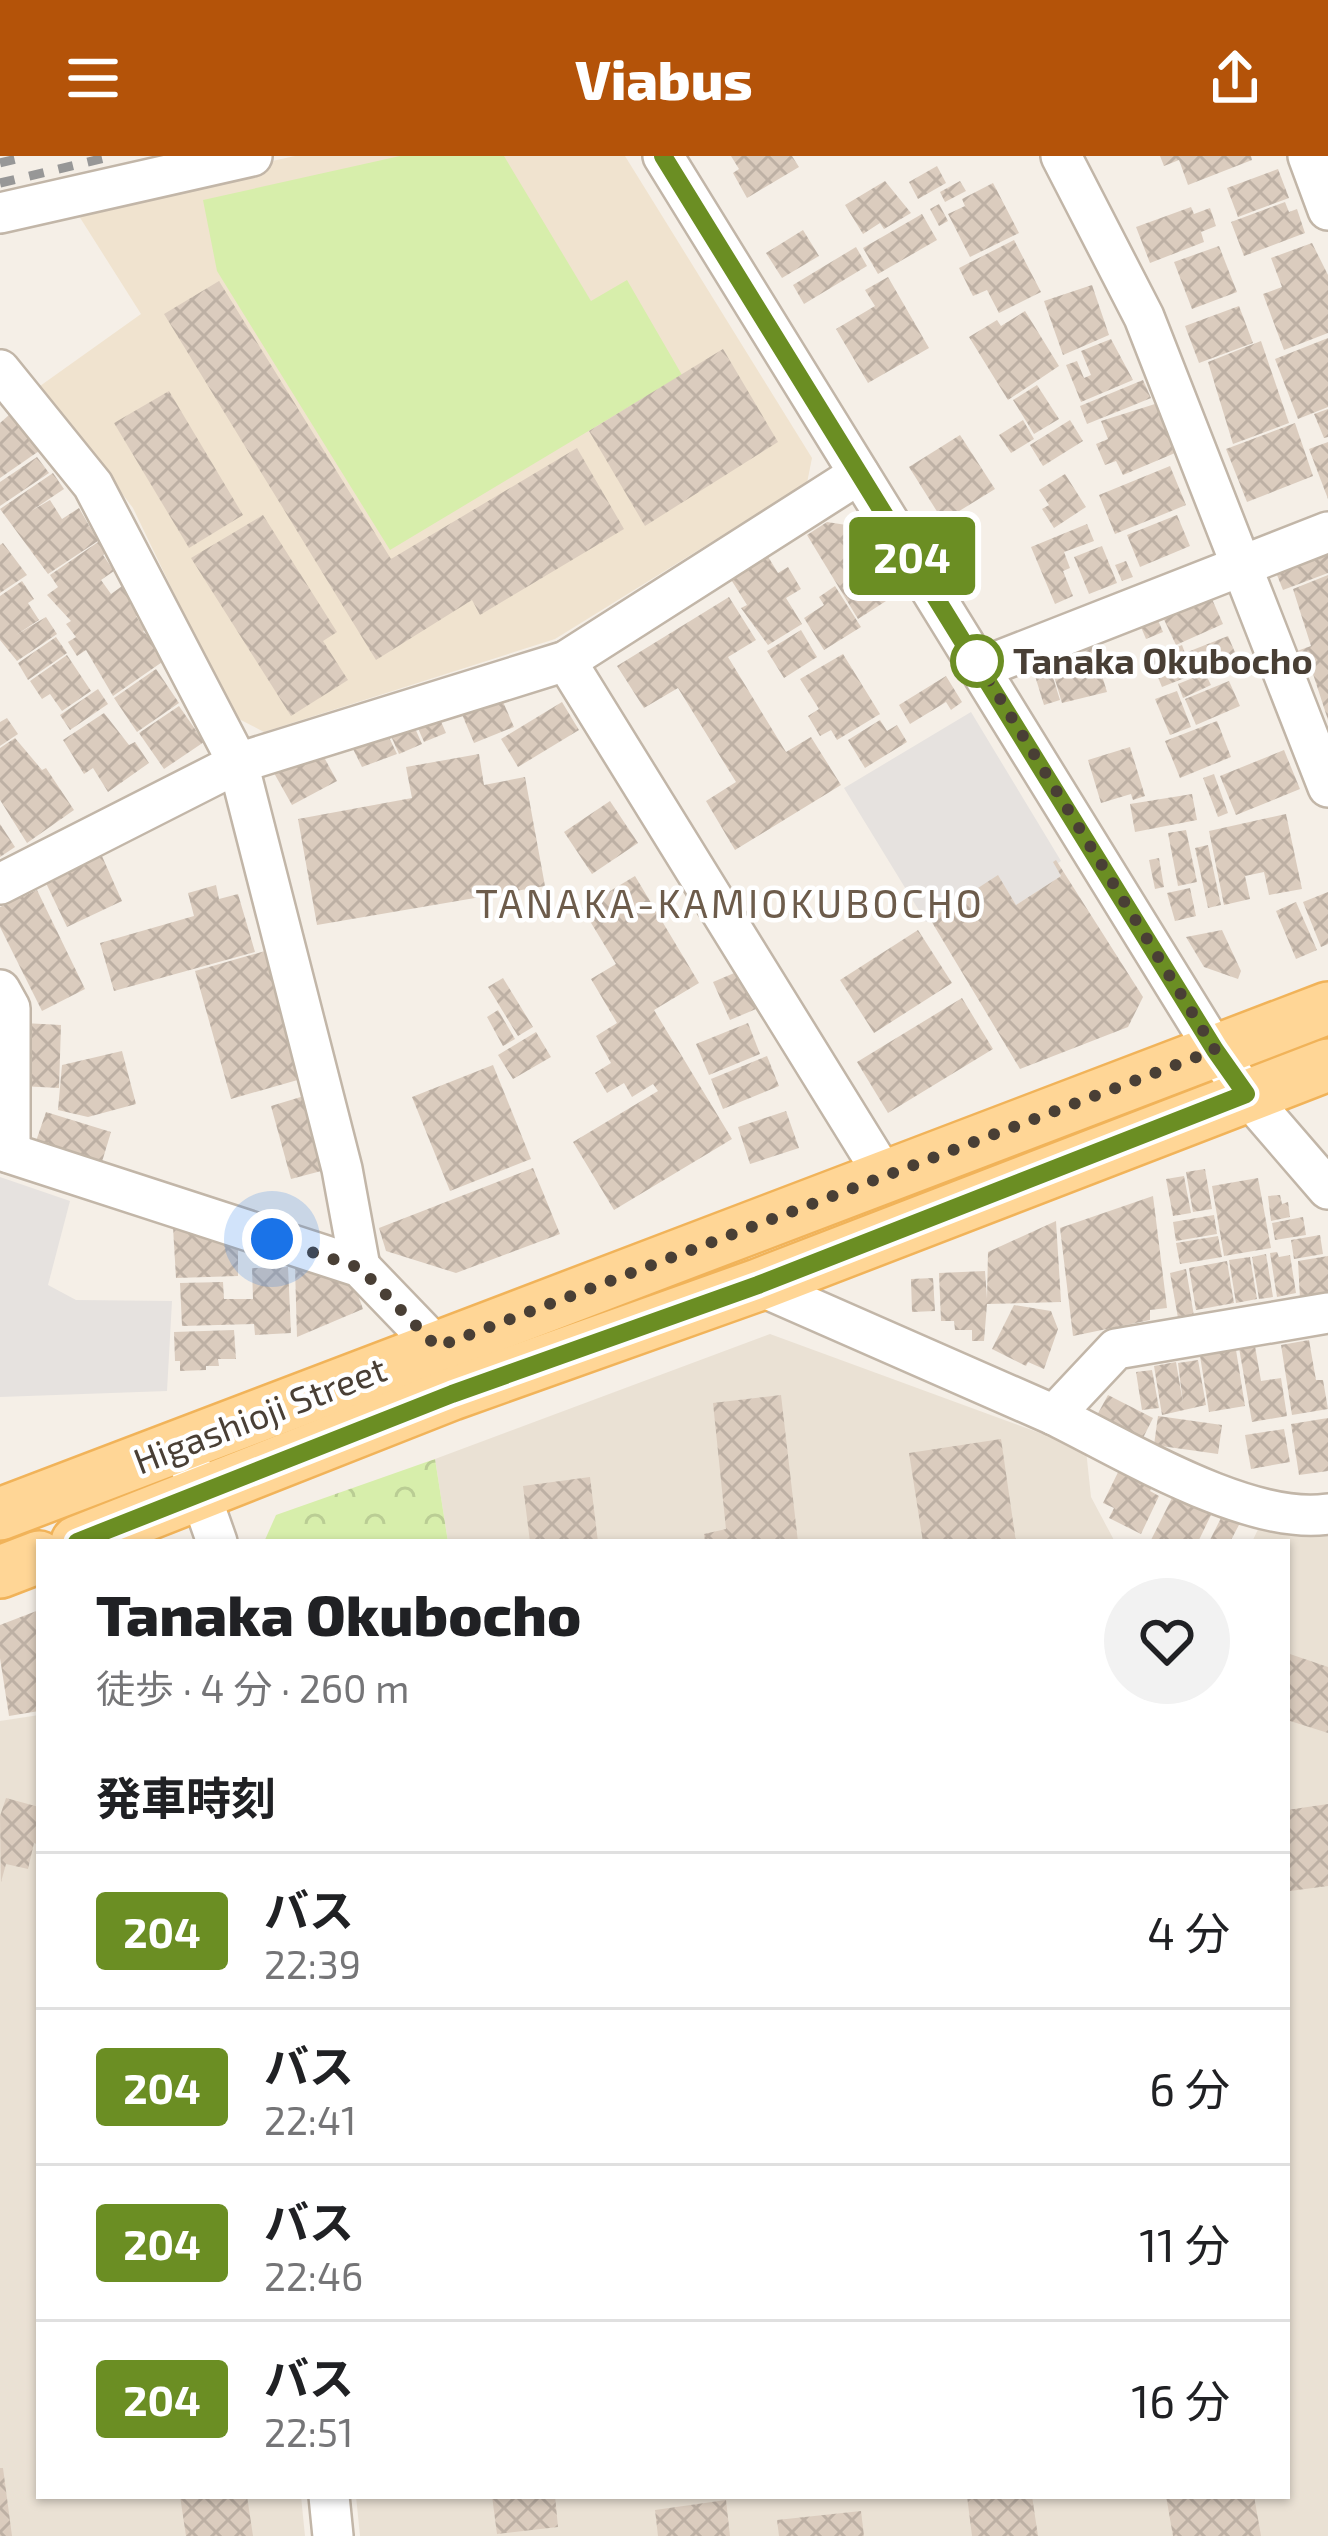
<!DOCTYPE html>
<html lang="ja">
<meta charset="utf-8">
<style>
body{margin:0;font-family:"Exo 2","Noto Sans JP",sans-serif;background:#f2f2f2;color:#202124;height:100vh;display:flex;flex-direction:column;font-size:45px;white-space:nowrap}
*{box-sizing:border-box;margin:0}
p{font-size:39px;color:#757577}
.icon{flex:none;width:66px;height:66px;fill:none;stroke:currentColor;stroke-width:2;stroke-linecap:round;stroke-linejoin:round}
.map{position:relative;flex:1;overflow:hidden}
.details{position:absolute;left:36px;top:1383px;width:1254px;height:960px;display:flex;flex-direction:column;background:#fff;border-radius:0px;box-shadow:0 3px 9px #0004}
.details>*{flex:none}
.badge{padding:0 24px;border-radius:9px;font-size:42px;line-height:78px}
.you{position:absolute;width:60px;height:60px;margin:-30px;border:9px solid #fff;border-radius:50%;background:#1a73e8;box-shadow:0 0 0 18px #1a73e833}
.map>.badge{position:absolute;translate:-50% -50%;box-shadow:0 0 0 6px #fff}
h2{padding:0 60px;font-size:45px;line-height:108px}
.round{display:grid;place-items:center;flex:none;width:126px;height:126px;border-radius:63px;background:#f2f2f2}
.overview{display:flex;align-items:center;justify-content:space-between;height:204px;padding:0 60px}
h1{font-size:57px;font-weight:800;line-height:90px}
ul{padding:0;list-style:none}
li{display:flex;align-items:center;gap:36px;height:156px;padding:0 60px;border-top:3px solid #e0e0e0}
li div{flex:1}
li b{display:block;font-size:45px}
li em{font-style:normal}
li .badge{min-width:132px;font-weight:700;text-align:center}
header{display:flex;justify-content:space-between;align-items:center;height:156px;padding:0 60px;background:#b45309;color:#fff;font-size:54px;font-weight:800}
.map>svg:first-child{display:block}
.residential{fill:#eae1d4}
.education{fill:#f0e3cf}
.park{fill:url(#park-crowns)}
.pitch{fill:#d7eeab}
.parking{fill:#e6e2df}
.building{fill:url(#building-cross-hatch)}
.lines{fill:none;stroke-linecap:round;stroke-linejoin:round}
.minor-casing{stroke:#c2b6a8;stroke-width:44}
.major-casing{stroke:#f1b359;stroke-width:56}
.minor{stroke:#fff;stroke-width:39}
.major{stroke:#ffd696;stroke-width:51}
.rail{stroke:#979797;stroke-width:9;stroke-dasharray:15 15;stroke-linecap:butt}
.line-casing{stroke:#fff;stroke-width:27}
.line{stroke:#6b8e23;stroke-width:18}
.walk{stroke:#493f35;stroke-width:12;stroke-dasharray:0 21.6}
.stop-dot{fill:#fff;stroke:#6b8e23;stroke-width:6}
.labels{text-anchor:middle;stroke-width:9;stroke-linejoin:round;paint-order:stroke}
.stop-label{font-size:36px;font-weight:bold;fill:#493f35;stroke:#fff;text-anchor:start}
.street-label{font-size:36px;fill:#493f35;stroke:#fff}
.neighbourhood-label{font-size:39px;letter-spacing:3px;fill:#6d5c4b;stroke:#fff}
</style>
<header><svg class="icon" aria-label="menu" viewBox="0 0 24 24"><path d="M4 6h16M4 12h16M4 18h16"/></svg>Viabus<svg class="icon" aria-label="share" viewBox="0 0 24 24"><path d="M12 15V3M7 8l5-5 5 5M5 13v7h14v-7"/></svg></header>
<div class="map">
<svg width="1328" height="2380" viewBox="0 0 1328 2380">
<defs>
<pattern id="park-crowns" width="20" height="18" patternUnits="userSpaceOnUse" patternTransform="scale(3)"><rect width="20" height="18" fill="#d7eeab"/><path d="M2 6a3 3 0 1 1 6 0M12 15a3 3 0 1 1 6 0" fill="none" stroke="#bacd94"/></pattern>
<pattern id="building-cross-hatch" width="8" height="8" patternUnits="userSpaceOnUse" patternTransform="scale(3)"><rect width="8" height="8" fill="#dbccbe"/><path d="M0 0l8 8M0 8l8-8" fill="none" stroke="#bdb0a4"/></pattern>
</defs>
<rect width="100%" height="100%" fill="#f5efe7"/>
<g class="residential">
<polygon points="770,1178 1086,1294 1091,1341 1115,1386 448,1386 435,1303"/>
<polygon points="1261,1367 1328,1374 1328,2380 360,2380 356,2340 1287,2340 1287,1386 1252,1386"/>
<polygon points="39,1559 39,2340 301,2340 305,2380 0,2380 0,1565"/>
</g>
<polygon class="education" points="295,0 625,0 812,302 807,327 555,483 264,576 233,560 133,352 40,230 141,158 72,49"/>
<polygon class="park" points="435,1303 448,1386 264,1386 276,1359"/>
<polygon class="pitch" points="400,0 504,0 591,145 627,124 682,219 390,394 217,115 203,44"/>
<g class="parking">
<polygon points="971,556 1061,705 1055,709 1061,720 1016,749 998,720 926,766 844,632"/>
<polygon points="0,1021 70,1045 48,1129 76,1144 172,1145 167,1235 0,1241"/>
</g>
<g class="building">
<polygon points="731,0 792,0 799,11 747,42 733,17 739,13"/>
<polygon points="1160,0 1251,0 1252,4 1188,29 1179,4 1164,10"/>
<polygon points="937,10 946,27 918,43 909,26"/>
<polygon points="1278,13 1289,42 1238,61 1227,32"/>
<polygon points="885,25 911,57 884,73 880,67 863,78 845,49"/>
<polygon points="960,25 966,35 945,46 940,36"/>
<polygon points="993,27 1019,77 970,101 948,58 965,50 962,43"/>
<polygon points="1285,46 1289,56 1297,53 1305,77 1244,100 1231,66"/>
<polygon points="939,48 948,65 939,70 930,53"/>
<polygon points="1191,51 1194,58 1210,52 1216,70 1201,76 1204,86 1150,107 1136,71"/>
<polygon points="922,58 937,84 878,118 863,92"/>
<polygon points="803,74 819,100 782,122 766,97"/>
<polygon points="1014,84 1041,136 999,157 987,134 973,140 959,112"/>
<polygon points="1312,87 1328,119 1328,177 1284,194 1263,138 1282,131 1271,102"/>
<polygon points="1219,90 1237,136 1192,153 1174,106"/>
<polygon points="856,91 867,110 804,148 793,129"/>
<polygon points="888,121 929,192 868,227 836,173 875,150 865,134"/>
<polygon points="219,125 391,403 577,292 624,373 480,459 472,444 376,504 164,158"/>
<polygon points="1092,129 1109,179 1063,199 1044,145"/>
<polygon points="1239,150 1253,187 1199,207 1185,170"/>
<polygon points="1025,155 1059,210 1008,244 969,181 997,164 1001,170"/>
<polygon points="1328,182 1328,251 1298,263 1275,203"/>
<polygon points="1111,183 1133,224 1081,246 1066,209 1077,205 1084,222 1091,219 1081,195"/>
<polygon points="1261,185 1289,267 1233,288 1208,206"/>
<polygon points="723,193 778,286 645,370 589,275"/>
<polygon points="1143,224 1151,242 1087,268 1080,250"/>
<polygon points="1037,229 1059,263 1034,278 1013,244"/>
<polygon points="169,235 243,359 189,392 114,267"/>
<polygon points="1155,248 1175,297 1123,319 1116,305 1105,309 1096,288 1108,283 1101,265"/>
<polygon points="1328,253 1328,281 1324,282 1314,258"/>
<polygon points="9,259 39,295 0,322 0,267"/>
<polygon points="1023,264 1034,283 1011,297 999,279"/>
<polygon points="1070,264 1083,285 1043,310 1030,289"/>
<polygon points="1295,267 1313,320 1247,346 1226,293"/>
<polygon points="960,279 995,333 943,365 909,311"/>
<polygon points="1328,286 1328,343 1309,293"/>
<polygon points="37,301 49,317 0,350 0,326"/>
<polygon points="1170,310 1186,349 1115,378 1099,339"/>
<polygon points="53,317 64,333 31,355 50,344 62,363 79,352 98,385 48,418 0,353"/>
<polygon points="1065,318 1086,351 1054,372 1042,353 1049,349 1039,334"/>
<polygon points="263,359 337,476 323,485 348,524 291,560 191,402"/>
<polygon points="1177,359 1190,390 1140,411 1127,379"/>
<polygon points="827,366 853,370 897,438 858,463 807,379"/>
<polygon points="1087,368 1094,385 1064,396 1070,412 1063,415 1073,440 1055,448 1031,391"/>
<polygon points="101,384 108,395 103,399 114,415 101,424 111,438 125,428 133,441 129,444 139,458 136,460 145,474 143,475 168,502 113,540 86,494 77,500 68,486 76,481 66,468 71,465 47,439 58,431 50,419"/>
<polygon points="3,387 27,419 0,437 0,389"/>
<polygon points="1328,389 1328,417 1283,434 1273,409"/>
<polygon points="1102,390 1117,427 1089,438 1074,401"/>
<polygon points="767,399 778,417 788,411 801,433 786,442 802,468 768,489 741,452 747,449 730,422"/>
<polygon points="1126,405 1133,421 1122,425 1115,409"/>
<polygon points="1328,419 1328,564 1313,518 1307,520 1297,495 1311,490 1293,433"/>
<polygon points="22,425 34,443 28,447 39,464 16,479 46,461 57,478 17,505 0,484 0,440"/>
<polygon points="835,430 861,471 824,494 804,462 824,449 819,441"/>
<polygon points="1208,434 1223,468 1176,489 1160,455"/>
<polygon points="729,441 756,484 728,501 786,596 811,581 841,629 735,694 706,645 736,626 678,532 644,552 617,510"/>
<polygon points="1155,457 1163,476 1146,483 1138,464"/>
<polygon points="801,474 817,501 784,522 767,495"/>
<polygon points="1228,480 1237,501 1162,531 1150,502 1182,489 1185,497"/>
<polygon points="56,481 67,497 28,524 18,507"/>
<polygon points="1092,487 1107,536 1062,547 1048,500"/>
<polygon points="843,498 880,558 837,584 831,574 820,580 808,560 819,553 800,523"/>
<polygon points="67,499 91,535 62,555 50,538 42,543 30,525"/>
<polygon points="1047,502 1060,544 1044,549 1031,507"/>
<polygon points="156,513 179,547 137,576 114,542"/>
<polygon points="1205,517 1211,529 1183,542 1178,528"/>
<polygon points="946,520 962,546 951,554 946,546 910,568 899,549"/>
<polygon points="1229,525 1240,550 1196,569 1185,543"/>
<polygon points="98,533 108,548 70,574 60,559"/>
<polygon points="1177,535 1191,571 1170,579 1155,543"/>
<polygon points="500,539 514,571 474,587 461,556"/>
<polygon points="562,546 579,574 518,611 501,583"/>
<polygon points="179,550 204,586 164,613 139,577"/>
<polygon points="436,554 446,577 424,586 414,563"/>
<polygon points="104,557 129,589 135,586 149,607 108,636 93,612 84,618 63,584"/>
<polygon points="410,561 422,588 399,598 387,571"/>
<polygon points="7,562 18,578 0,590 0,566"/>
<polygon points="880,564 887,575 897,569 907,586 865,612 848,584"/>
<polygon points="1217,565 1231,601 1180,622 1165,585"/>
<polygon points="385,573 397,598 362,611 349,585"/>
<polygon points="15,582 42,614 46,612 74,654 27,687 0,644 0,592"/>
<polygon points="1130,591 1145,640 1133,644 1131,638 1101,647 1088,604"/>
<polygon points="319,592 337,625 292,649 274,617"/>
<polygon points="1284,594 1300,633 1236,659 1220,620"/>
<polygon points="479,598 484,629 525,621 545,730 317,769 298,663 412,642 406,611"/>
<polygon points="1214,618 1228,657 1218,661 1203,622"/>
<polygon points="1192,638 1197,664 1135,676 1130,648"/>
<polygon points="610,645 638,687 592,718 564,676"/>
<polygon points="1286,658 1302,733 1269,739 1264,716 1245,720 1250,743 1224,749 1209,675"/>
<polygon points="0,668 15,691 0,701"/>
<polygon points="1186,674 1197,726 1178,730 1168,677"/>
<polygon points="1208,689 1221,749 1208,752 1195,692"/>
<polygon points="101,698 122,745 67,771 45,725"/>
<polygon points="1159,702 1164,731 1155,733 1149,704"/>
<polygon points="1056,704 1143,841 1128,871 1020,913 930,763 998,719 1016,749 1061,720 1053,706"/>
<polygon points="635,720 699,827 654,854 732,983 614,1054 573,986 658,935 653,928 632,941 624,927 607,937 595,917 611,907 596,880 617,867 591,823 616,808 582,752"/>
<polygon points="216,729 219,743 238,738 255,796 114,835 100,787 194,760 188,737"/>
<polygon points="1190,732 1196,760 1175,765 1167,737"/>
<polygon points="37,734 85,833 42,855 0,771 0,751"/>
<polygon points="1328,736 1328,788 1321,791 1303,746"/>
<polygon points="1296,746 1317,794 1296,803 1276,755"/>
<polygon points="918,774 952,827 874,877 840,824"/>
<polygon points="1222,774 1241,815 1238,823 1204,811 1186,781"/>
<polygon points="265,795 301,923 231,943 195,815"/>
<polygon points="739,815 756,853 730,864 713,826"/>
<polygon points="503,822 533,871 518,880 488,831"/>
<polygon points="962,842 993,893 888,957 857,906"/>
<polygon points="498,854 515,883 503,890 487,861"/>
<polygon points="24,867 61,869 59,932 21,930"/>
<polygon points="748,867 760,898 709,919 696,888"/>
<polygon points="536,876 551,901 513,923 498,899"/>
<polygon points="122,895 136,948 88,961 58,954 62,909"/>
<polygon points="767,900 779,930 723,953 711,923"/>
<polygon points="493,909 531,1003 450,1035 412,941"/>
<polygon points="304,940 325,1014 291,1023 271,950"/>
<polygon points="786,955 799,992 750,1008 738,971"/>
<polygon points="46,956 111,976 101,1009 35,988"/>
<polygon points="533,1012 560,1078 456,1117 386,1095 379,1072"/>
<polygon points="1205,1013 1212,1053 1193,1056 1186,1016"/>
<polygon points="1184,1020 1191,1057 1173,1060 1166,1023"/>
<polygon points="1258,1022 1271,1092 1224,1100 1212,1030"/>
<polygon points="1280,1039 1282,1048 1288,1046 1290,1061 1271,1065 1268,1040"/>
<polygon points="1153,1040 1167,1152 1150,1154 1150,1164 1073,1180 1060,1072"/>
<polygon points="1214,1059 1217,1078 1176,1085 1173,1066"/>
<polygon points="1303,1061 1306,1079 1275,1084 1272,1067"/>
<polygon points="1056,1065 1061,1146 987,1148 984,1185 972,1185 972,1174 955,1174 954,1165 941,1165 939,1117 985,1115 987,1143 988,1096"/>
<polygon points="173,1071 238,1090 238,1120 176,1122"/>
<polygon points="1320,1079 1323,1098 1294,1103 1291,1084"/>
<polygon points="1218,1080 1222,1101 1180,1108 1176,1087"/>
<polygon points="1277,1096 1279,1101 1290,1099 1296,1137 1277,1141 1270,1097"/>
<polygon points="1266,1098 1273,1141 1259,1143 1252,1101"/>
<polygon points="1328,1100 1328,1137 1300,1142 1298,1105"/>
<polygon points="1250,1101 1257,1143 1236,1147 1229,1104"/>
<polygon points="1227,1105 1234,1147 1196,1154 1189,1112"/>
<polygon points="288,1111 291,1177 255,1179 254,1168 182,1170 180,1127 223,1126 224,1143 253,1143 252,1112"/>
<polygon points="295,1111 354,1128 363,1153 297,1181"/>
<polygon points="1186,1113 1194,1160 1178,1162 1170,1117"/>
<polygon points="933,1122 935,1155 912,1156 911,1123"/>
<polygon points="1014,1149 1051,1155 1058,1173 1044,1213 1028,1206 1026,1210 992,1193"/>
<polygon points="234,1174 236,1203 218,1203 219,1210 206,1210 206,1214 180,1215 180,1205 175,1205 174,1176"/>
<polygon points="1309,1184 1316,1224 1323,1224 1328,1253 1292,1259 1281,1189"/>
<polygon points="1255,1190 1261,1225 1281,1222 1287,1260 1252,1266 1239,1192"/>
<polygon points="1236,1194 1245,1250 1209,1256 1200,1200"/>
<polygon points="1198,1204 1206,1249 1162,1259 1154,1210 1176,1206 1183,1247 1178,1207"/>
<polygon points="1152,1214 1159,1252 1142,1254 1136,1216"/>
<polygon points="781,1239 798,1386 705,1386 704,1378 726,1373 713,1247"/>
<polygon points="1108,1239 1153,1262 1142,1284 1096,1261"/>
<polygon points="1158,1260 1222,1269 1218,1298 1154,1289"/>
<polygon points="1328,1262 1328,1315 1299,1319 1291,1268"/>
<polygon points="1284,1273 1290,1306 1251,1313 1245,1279"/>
<polygon points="1001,1283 1016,1386 923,1386 909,1297"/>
<polygon points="1123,1306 1156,1323 1150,1335 1159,1340 1141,1378 1109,1362 1114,1352 1103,1347"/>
<polygon points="590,1321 598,1386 530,1386 523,1330"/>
<polygon points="1174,1338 1212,1357 1198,1386 1150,1386"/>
<polygon points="1224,1356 1241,1365 1230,1386 1209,1386"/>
<polygon points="39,1454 39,1555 9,1560 0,1502 0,1469"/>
<polygon points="1287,1497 1328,1511 1328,1577 1287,1564"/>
<polygon points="6,1642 39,1651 39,1689 34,1687 28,1713 6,1708 1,1726 0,1660"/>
<polygon points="1328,1648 1328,1730 1290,1735 1287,1654"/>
<polygon points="0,2312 3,2312 12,2380 0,2380"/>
<polygon points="180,2340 247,2340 253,2380 186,2380"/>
<polygon points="492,2340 555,2340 558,2371 497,2378"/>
<polygon points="967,2340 1032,2340 1038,2380 972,2380"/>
<polygon points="1166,2340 1254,2340 1261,2380 1173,2380"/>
<polygon points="726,2344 730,2380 658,2380 655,2354"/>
<polygon points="861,2355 864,2380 779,2380 777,2364"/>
</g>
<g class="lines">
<g class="minor-casing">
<g id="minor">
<polyline points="663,0 1215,894 1246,938 1328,1033"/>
<polyline points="1061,0 1144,161 1328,631"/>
<polyline points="1308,0 1328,54"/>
<polyline points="0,57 252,0"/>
<polyline points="0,214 93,329 238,607 342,1013 360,1111"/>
<polyline points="566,505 884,1019"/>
<polyline points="981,512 1328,376"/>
<polyline points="0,728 238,607 566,505 859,318"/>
<polyline points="0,834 10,852 10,997"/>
<polyline points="0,994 360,1111 437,1191 443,1211"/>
<polyline points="758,1129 1054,1259 1116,1193 1328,1157"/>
<path d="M1054,1259C1125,1294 1249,1370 1328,1358"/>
<polyline points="191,1312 217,1386"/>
<polyline points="329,2340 333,2380"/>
</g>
</g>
<g class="major-casing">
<g id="major">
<polyline points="0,1358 1328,852"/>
<polyline points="77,1386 452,1238 758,1129 1328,909"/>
<polyline points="0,1416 39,1401"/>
</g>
</g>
<use href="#minor" class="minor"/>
<use href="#major" class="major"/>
<g class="rail">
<polyline points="0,7 29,0"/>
<polyline points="0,27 113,0"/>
</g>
</g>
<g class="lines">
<g class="line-casing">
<polyline id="line" points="77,1386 452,1238 758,1129 1246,938 1215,894 663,0"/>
</g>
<use href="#line" class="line"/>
<polyline class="walk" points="272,1083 360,1112 437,1191 1215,894 977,505"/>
</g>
<circle class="stop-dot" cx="977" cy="505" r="24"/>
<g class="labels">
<g class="stop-label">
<text x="1013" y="518">Tanaka Okubocho</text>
</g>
<g class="street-label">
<text transform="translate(260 1259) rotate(-21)" y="13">Higashioji Street</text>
</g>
<g class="neighbourhood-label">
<text x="730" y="762">TANAKA-KAMIOKUBOCHO</text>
</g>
</g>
</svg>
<div class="you" style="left:272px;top:1083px"></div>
<b class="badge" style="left:912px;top:400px;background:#6b8e23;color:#fff">204</b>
<section class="details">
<div class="overview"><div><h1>Tanaka Okubocho</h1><p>徒歩 · 4 分 · 260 m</p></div><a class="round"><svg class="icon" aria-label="heart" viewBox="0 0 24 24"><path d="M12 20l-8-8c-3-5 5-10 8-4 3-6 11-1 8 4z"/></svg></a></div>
<h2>発車時刻</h2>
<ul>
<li><span class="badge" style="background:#6b8e23;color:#fff">204</span><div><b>バス</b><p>22:39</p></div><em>4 分</em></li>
<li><span class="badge" style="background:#6b8e23;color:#fff">204</span><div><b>バス</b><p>22:41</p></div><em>6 分</em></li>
<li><span class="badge" style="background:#6b8e23;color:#fff">204</span><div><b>バス</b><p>22:46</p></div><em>11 分</em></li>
<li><span class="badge" style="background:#6b8e23;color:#fff">204</span><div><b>バス</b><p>22:51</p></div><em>16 分</em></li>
</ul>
</section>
</div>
